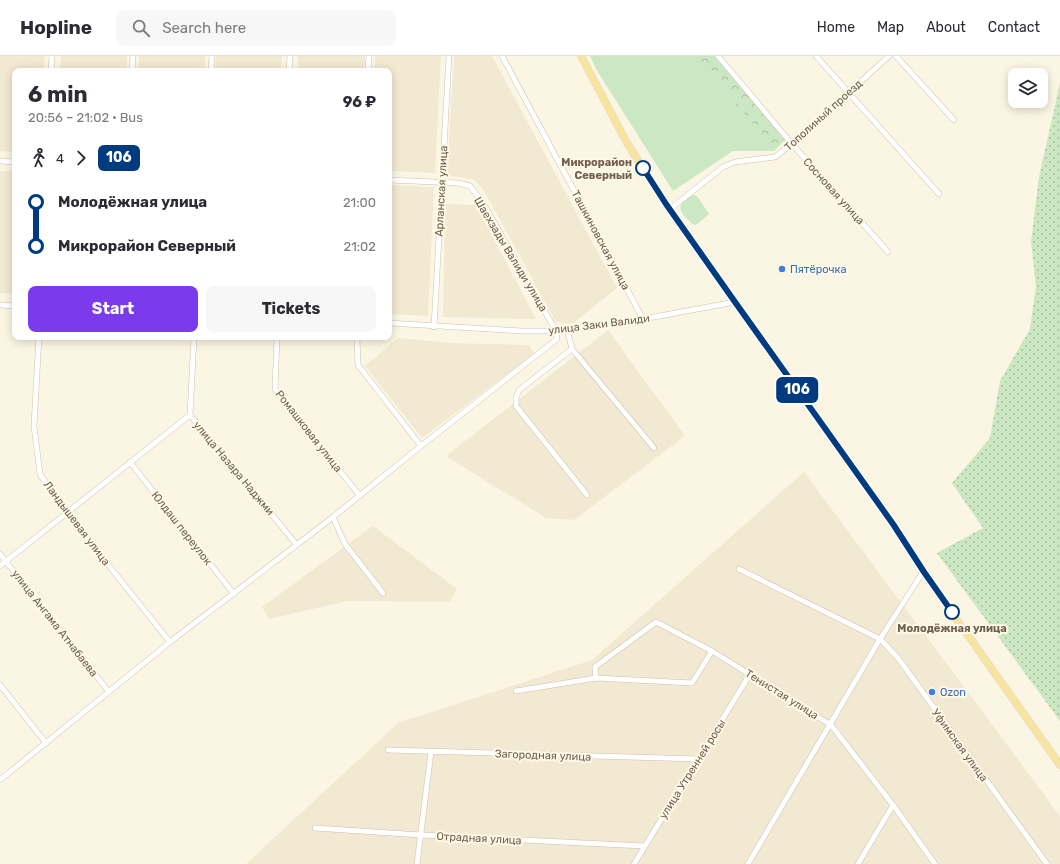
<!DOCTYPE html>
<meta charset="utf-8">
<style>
body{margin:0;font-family:Rubik,sans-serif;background:#f7f7f7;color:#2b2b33;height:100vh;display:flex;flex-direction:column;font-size:15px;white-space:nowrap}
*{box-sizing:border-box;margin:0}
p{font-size:13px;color:#7c7c81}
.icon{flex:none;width:22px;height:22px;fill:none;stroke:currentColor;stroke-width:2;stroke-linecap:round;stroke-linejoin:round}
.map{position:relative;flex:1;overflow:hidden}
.panel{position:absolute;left:12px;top:12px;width:380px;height:272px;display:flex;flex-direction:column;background:#fff;border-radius:8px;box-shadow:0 2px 10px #0003}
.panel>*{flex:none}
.badge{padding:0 8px;border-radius:6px;font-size:14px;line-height:26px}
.fabs{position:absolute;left:1008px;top:12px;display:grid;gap:8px}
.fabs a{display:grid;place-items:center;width:40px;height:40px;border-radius:8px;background:#fff;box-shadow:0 2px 10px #0003;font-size:20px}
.map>.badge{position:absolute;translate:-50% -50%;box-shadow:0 0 0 2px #fff}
.legs{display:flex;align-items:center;gap:6px;height:44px;padding:0 16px;font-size:13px}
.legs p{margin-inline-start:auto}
.overview{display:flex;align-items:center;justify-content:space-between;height:68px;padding:0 16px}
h1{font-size:22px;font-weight:700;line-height:30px}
.button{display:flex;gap:8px;margin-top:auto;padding:8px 16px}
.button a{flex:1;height:46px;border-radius:8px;background:#7c3aed;color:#fff;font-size:16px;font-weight:700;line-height:46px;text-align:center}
.button a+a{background:#f7f7f7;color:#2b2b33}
ul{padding:0 16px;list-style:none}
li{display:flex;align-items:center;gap:14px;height:44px;font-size:15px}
li i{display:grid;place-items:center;width:6px;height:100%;margin:0 5px;background:currentColor}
li i::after{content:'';width:10px;height:10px;margin:-5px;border:3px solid;border-radius:50%;background:#fff}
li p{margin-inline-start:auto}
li:first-child i{background:linear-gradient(#0000 50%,currentColor 0)}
li:last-child i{background:linear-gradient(currentColor 50%,#0000 0)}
header{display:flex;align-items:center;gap:24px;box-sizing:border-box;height:56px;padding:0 20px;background:#fff;border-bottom:1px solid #e1e1e2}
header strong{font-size:19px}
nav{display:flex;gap:22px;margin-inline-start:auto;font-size:14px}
.search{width:280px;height:36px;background:#f7f7f7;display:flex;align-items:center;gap:10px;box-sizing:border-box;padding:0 14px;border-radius:8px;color:#7c7c81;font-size:15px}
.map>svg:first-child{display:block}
.residential{fill:#f2e9d2}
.grass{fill:#cce7c3}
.forest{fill:url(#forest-crowns)}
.garden{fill:url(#garden-dots)}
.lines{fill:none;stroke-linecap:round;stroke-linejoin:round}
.minor-casing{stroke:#cec1ae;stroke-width:6}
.major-casing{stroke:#ddd9d4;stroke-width:8}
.minor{stroke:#fff;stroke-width:5}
.major{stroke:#f6e49f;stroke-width:7}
.line-1-casing{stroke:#fff;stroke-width:9}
.line-1{stroke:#003b80;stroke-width:6}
.stop-1-dot{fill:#fff;stroke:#003b80;stroke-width:2}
.shop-dot{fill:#3f7fe0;stroke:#fef9e9;stroke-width:1.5}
.labels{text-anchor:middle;stroke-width:4;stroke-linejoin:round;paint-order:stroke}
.street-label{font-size:11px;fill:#715f4b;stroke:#fef9e9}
.stop-label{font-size:11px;font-weight:bold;fill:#715f4b;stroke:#fef9e9;text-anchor:end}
.shop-label{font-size:11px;fill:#366cbe;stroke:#fef9e9;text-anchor:start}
</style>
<header>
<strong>Hopline</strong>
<div class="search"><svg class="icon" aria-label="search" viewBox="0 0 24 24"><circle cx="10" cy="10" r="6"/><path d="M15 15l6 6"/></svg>Search here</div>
<nav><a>Home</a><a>Map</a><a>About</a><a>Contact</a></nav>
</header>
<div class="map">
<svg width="1060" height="808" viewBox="0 0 1060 808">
<defs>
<pattern id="forest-crowns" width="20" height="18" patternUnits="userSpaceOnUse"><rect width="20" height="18" fill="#cce7c3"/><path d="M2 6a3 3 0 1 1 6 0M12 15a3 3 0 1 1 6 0" fill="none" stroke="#aabea0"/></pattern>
<pattern id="garden-dots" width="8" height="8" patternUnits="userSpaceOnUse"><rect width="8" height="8" fill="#cce7c3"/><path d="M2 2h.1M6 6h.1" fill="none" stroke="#aabea0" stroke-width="1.8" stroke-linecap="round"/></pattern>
</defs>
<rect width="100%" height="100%" fill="#fbf6e3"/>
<g class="residential">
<polygon points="0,0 45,0 44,15 15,15 15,96 0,95"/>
<polygon points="61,0 127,0 127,15 60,15"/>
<polygon points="139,0 205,0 205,15 138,15"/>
<polygon points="216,0 282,0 281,15 215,15"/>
<polygon points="298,0 365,0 364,15 298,15"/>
<polygon points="375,0 441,0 435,117 389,115 389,15 374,15"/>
<polygon points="454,0 492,0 617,232 572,268 556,266 484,135 475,124 447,119"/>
<polygon points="0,115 15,115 15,238 0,237"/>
<polygon points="389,129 434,131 428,260 389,258"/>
<polygon points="445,148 476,149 536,263 443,261"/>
<polygon points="608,274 685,380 574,464 546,462 446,400"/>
<polygon points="398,282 452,287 530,289 534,298 422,382 365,310"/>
<polygon points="804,416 1060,760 1060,808 246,808 398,667 592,604"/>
<polygon points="373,470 457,533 450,546 348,545 269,563 262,551"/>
</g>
<g class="grass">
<polygon points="590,0 714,0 786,83 774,95 733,95 673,135 596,13"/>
<path d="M694,139L697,140L709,158L696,169C691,168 690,165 686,162C676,150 680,144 694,139Z"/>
</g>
<polygon class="forest" points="694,0 713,0 784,83 774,92"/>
<polygon class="garden" points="1060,27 1060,665 937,497 983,472 952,427 990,382 1000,325 1030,273 1036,230 1031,186 1039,121"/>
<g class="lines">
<g class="minor-casing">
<g id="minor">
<polyline points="502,0 643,263"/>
<polyline points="718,0 792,88 888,196"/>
<polyline points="816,0 939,138"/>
<polyline points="896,0 954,64"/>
<polyline points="51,15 52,0"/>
<polyline points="132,15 133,0"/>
<polyline points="211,15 212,0"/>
<polyline points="289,15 290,0"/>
<polyline points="368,15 369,0"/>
<polyline points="0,105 15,106"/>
<polyline points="670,153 723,111 735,106 775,101 792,88 889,0"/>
<polyline points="0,249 15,250"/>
<polyline points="389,267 522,275 556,275 643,263 735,246"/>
<polyline points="434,271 449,0"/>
<polyline points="567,273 572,293 654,392"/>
<polyline points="39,281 34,370 40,418 66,456 170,586"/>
<polyline points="194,281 190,359 296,488"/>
<polyline points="277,281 275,333 360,440"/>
<polyline points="357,281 358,309 421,390"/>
<polyline points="572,293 519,334 516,342 516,350 587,439"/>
<polyline points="130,406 234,538"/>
<polyline points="333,461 345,488 383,537"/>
<polyline points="0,498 109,636"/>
<polyline points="0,510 190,359"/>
<polyline points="739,513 880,583 898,602 1047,808"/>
<polyline points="596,622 595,611 656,566 712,595 831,669 893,749 935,808"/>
<polyline points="0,629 46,687"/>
<polyline points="516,635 596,622 692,627 712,595"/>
<polyline points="388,694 698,703"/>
<polyline points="0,724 170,586 333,461 421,390 557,283 556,275 483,147 470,130 458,127 389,124"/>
<polyline points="315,772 421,779 644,790"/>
<polyline points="417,808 431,696"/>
<polyline points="634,808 750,618"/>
<polyline points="748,808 880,583 923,516"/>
<polyline points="858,808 893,749"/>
</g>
</g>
<g class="major-casing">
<polyline id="major" points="581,0 627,87 666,149 893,468 923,516 1060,709"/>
</g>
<use href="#minor" class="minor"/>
<use href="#major" class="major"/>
</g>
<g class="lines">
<g class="line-1-casing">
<polyline id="line-1" points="643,112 666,148 735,246 893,468 924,516 952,556"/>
</g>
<use href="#line-1" class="line-1"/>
</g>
<g class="stop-1-dot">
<circle cx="643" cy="112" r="7"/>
<circle cx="952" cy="556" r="7"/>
</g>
<g class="shop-dot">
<circle cx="782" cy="213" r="4"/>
<circle cx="932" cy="636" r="4"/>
</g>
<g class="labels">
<g class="street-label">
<text transform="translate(823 59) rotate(-42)" y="4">Тополиный проезд</text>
<text transform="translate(441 135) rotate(-87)" y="4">Арланская улица</text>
<text transform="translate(834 135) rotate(48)" y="4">Сосновая улица</text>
<text transform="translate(601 184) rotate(62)" y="4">Ташкиновская улица</text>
<text transform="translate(511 198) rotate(59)" y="4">Шаехзады Валиди улица</text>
<text transform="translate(599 268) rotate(-7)" y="4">улица Заки Валиди</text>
<text transform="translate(309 375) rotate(52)" y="4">Ромашковая улица</text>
<text transform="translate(234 412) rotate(50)" y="4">улица Назара Наджми</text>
<text transform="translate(77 467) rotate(53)" y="4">Ландышевая улица</text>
<text transform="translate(182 472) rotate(52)" y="4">Юлдаш переулок</text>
<text transform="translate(55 567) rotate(52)" y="4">улица Ангама Атнабаева</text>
<text transform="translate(782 638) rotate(32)" y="4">Тенистая улица</text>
<text transform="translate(960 689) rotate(54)" y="4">Уфимская улица</text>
<text transform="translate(543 699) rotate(2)" y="4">Загородная улица</text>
<text transform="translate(692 713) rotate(-58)" y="4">улица Утренней росы</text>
<text transform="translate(479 782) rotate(3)" y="4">Отрадная улица</text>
</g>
<g class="stop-label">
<text x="632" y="110">Микрорайон<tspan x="632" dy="13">Северный</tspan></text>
<text x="952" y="576" text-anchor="middle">Молодёжная улица</text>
</g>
<g class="shop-label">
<text x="790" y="217">Пятёрочка</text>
<text x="940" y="640">Ozon</text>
</g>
</g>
</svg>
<div class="fabs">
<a><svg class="icon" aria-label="layers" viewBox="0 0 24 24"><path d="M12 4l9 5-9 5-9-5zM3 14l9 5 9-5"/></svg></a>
</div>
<b class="badge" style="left:797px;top:334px;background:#003b80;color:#fff">106</b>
<section class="panel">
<div class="overview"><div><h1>6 min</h1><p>20:56 – 21:02 · Bus</p></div><b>96 ₽</b></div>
<div class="legs"><svg class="icon" aria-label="walk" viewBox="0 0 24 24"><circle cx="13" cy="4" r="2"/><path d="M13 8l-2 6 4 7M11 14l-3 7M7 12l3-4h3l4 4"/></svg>4<svg class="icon" aria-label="forward" viewBox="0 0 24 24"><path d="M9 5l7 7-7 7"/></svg><b class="badge" style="background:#003b80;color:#fff">106</b></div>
<ul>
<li><i style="color:#003b80"></i><b>Молодёжная улица</b><p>21:00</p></li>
<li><i style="color:#003b80"></i><b>Микрорайон Северный</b><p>21:02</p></li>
</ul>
<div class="button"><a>Start</a><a>Tickets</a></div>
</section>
</div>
